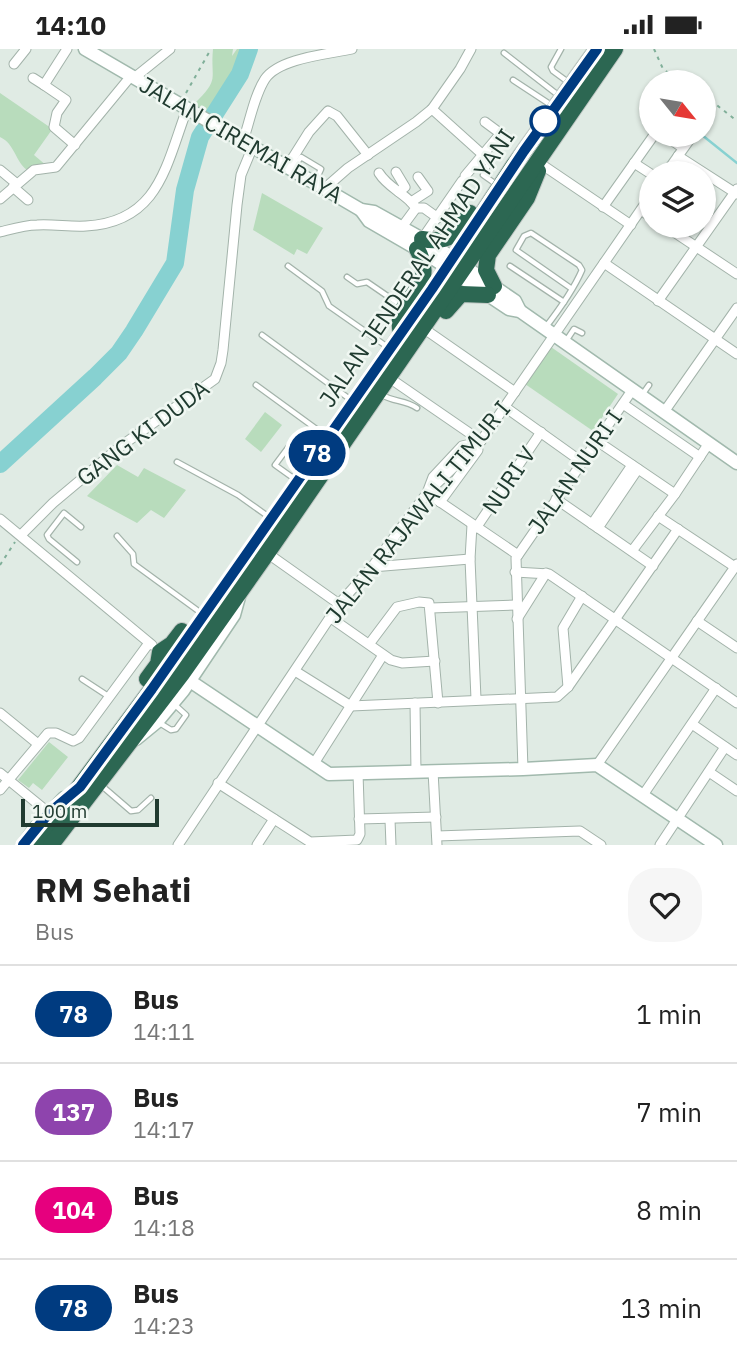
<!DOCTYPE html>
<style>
body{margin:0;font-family:"IBM Plex Sans",sans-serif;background:#f6f6f6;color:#222;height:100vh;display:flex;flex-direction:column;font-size:26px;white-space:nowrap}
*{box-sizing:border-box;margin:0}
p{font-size:23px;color:#767676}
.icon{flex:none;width:38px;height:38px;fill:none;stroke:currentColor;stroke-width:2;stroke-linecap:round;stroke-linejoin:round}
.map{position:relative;height:796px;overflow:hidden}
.sheet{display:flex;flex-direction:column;background:#fff;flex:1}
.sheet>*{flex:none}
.badge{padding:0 14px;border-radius:23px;font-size:24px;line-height:46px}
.needle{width:46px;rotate:120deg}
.fabs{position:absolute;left:639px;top:21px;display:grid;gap:14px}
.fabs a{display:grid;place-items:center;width:77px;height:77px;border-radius:50%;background:#fff;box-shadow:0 2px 5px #0004;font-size:35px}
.scale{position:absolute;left:21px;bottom:18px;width:138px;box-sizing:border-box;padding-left:7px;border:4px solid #203b30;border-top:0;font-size:19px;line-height:24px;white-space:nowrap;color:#203b30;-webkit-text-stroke:5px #f0f7f2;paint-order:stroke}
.map>.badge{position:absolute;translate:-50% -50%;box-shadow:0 0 0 4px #fff}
.round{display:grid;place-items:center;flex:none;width:74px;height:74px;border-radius:28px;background:#f6f6f6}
.summary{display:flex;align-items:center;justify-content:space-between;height:119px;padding:0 35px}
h1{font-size:33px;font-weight:700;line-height:52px}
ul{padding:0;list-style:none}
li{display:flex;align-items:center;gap:21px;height:98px;padding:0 35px;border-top:2px solid #e0e0e0}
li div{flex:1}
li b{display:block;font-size:26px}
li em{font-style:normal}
li .badge{min-width:77px;font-weight:700;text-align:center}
.status{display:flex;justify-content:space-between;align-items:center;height:49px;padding:0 35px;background:#fff;direction:ltr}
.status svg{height:19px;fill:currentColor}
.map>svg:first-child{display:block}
.green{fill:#b8dcbc}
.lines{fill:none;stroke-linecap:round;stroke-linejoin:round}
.stream{stroke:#87d1d1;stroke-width:2.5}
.river{stroke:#87d1d1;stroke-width:18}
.lane-casing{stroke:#a3b3aa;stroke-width:7}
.street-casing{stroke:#a3b3aa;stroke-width:11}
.secondary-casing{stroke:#a1b9ad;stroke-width:15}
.highway-casing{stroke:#c1c8c5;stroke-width:18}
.path{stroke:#80af99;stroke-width:2;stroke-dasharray:3.5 5;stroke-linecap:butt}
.lane{stroke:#fff;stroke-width:4.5}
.street{stroke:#fff;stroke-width:9}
.secondary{stroke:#fff;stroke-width:12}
.highway{stroke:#2c6752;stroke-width:16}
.line-casing{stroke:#fff;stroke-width:16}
.line{stroke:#003b80;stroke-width:10}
.stop-dot{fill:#fff;stroke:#003b80;stroke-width:3.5}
.labels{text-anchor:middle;stroke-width:5;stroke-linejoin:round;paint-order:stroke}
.street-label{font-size:23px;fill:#203b30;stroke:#f0f7f2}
</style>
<div class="status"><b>14:10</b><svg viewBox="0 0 49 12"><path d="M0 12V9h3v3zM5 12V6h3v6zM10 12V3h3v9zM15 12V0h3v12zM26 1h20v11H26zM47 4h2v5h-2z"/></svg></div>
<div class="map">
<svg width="737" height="796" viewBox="0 0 737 796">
<rect width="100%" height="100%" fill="#e0ebe4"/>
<g class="green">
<path d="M213,0H233L232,7L237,0H243C238,20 226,52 208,63L194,55C221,29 210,31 213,0Z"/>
<path d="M0,44L51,79V82L34,106L47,117L34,116L27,121C15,112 15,95 0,88Z"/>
<polygon points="262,144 323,179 307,205 297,200 294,206 253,181"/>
<polygon points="551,298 618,345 593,382 525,335"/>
<polygon points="265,363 282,376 261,403 245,390"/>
<polygon points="117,416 138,428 144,419 186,441 164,469 151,461 137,474 87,447"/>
<polygon points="49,693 68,708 42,741 33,734 29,739 18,731"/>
</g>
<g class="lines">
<g class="stream">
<polyline points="648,48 651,51"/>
<polyline points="702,86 737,114"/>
</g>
<polyline class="river" points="0,415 95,328 119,304 134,282 175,214 185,141 200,88 240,25 249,0"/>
<g class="lane-casing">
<g id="lane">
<polyline points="561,0 551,18 553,22 568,33"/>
<polyline points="504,4 558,46"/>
<polyline points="513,31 551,56"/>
<polyline points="480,109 489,115 483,126 493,133"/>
<polyline points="294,118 301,108 321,120 315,133"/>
<polyline points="288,217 322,242 329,257 389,299"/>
<polyline points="510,217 564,253"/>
<polyline points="347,228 357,235 367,233 402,257"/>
<path d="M545,279C559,261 573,242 582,221L579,216L531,184L524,187L516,201L572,240"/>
<polyline points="262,286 351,351"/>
<polyline points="566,292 574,280 582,284"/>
<polyline points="256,336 326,387"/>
<path d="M382,346C394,353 405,351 417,359"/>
<polyline points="642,346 649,336"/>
<polyline points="177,413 238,446 269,468"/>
<polyline points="296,431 275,416 290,396 313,409"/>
<polyline points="117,487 133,505 134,515 197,561"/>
<polyline points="77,513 49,490 47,486 64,464 81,478"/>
<polyline points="82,630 108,647"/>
<polyline points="158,673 171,681 176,680 186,666 174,655"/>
<polyline points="102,737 131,762 138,761 151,749"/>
</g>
</g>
<g class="street-casing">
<g id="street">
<polyline points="67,0 44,36 66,51 57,64 54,78 75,96"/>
<polyline points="14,15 26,0"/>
<polyline points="33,29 44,36"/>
<polyline points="134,29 170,0"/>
<polyline points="432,60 482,105"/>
<polyline points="485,73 508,90"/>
<polyline points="664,86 683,99"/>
<path d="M243,92C250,72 254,47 265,30C279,9 329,5 352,0"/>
<polyline points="678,107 737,145"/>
<polyline points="634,114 651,125"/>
<polyline points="541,115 631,176"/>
<polyline points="287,118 309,83 328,62 337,67 368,106"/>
<polyline points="0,121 17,135"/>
<polyline points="396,123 405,138 399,143"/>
<path d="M379,124C387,137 400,142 411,153"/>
<polyline points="666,124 693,86"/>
<polyline points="465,127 501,84"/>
<polyline points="13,138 28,151"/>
<polyline points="324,140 348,119 416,73 432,60 460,20 471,0"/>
<polyline points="0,150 34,121 56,118 131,27"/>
<polyline points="603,158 654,86"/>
<polyline points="416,159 424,159 438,169"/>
<polyline points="641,161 651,168"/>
<polyline points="665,177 737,225"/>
<polyline points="402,178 416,159 411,153 428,142 418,128"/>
<path d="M0,183C12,180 25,176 37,176C54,175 70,178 86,177C159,173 166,116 187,60"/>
<polyline points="422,190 462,132"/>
<polyline points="604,214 737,305"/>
<polyline points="658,252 737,140"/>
<polyline points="423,279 515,343"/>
<polyline points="388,328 481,392"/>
<polyline points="623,355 700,408"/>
<polyline points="505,358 582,413"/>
<polyline points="664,363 737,259"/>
<polyline points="597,392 675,445"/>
<polyline points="479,393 462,397 433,428 427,444 518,506"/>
<polyline points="556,450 653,517"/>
<polyline points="440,453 478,401"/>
<polyline points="658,467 735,518"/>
<polyline points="0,470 152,596"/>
<polyline points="592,475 632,416"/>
<polyline points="472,476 470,510 476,650"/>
<polyline points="476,479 541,383"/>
<polyline points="598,479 638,420"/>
<polyline points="21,486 53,454 121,397 215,330 221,314 223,301 237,156 241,126 253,97"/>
<polyline points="632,502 675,445 709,394"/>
<polyline points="267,504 339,555"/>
<polyline points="372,518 470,510"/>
<polyline points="515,523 549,525 737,654"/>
<polyline points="431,559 517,556"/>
<polyline points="331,569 391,611 402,614 435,612"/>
<polyline points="517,570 546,524"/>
<polyline points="697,572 737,599"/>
<polyline points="370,594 397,558 419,553 429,554 438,654"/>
<polyline points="295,622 351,657 557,648 568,638 678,480"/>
<polyline points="568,638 563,579 582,547"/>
<polyline points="415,654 416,723"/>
<polyline points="0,664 38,695"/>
<polyline points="692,675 737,706"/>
<polyline points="313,716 383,606"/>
<polyline points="597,716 737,515"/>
<polyline points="523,720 516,509 633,340"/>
<polyline points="433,722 437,796"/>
<polyline points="709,723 737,742"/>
<polyline points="0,724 49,764"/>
<polyline points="218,734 310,793 357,791 360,785 358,724"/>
<polyline points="0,741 48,684 56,684 73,692 79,689 149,594"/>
<polyline points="643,746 716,639"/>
<polyline points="359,770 436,768"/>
<polyline points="390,771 391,796"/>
<polyline points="437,787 580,782 601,796"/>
<polyline points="178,796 339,555 372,518 427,444 481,392 651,146"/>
<polyline points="257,796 274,770"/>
<polyline points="660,796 725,698"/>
</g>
</g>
<g class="secondary-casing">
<g id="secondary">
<polyline points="85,0 361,161 374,163 435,197 515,252 520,262"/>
<polyline points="361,161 369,172 431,208 509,260 520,262 737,414"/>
<polyline points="190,632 329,725 523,720 597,716 716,796"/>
<polyline points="136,690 158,672 183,642 234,566 239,548"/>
<polyline points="23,796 36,778 64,749"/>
</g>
</g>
<g class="highway-casing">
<g id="highway">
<path d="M422,190C450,195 456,185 470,164"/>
<polyline points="494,237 486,221 488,206 527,149 538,122"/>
<polyline points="446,262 461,245 488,246"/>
<path d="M401,284C391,246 441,243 417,200"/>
<polyline points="147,630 158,615 160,603 172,595 182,582"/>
<polyline points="36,796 191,587 433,240 514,116 597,0"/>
<polyline points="51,796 182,625 266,506 615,0"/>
</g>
</g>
<g class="path">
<polyline points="654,0 663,20 682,33"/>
<polyline points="186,44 211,0"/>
<polyline points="704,46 737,72"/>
<polyline points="0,516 15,493"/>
</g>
<use href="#lane" class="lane"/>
<use href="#street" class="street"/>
<use href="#secondary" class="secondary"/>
<use href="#highway" class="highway"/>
</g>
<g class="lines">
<g class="line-casing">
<polyline id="line" points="23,796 49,764 80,738 152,640 432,240 524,102 597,0"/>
</g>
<use href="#line" class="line"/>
</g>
<circle class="stop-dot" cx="545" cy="72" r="14"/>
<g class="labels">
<g class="street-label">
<text transform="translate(241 91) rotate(30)" y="8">JALAN CIREMAI RAYA</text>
<text transform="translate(417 219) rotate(-56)" y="8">JALAN JENDERAL AHMAD YANI</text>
<text transform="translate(143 384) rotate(-37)" y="8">GANG KI DUDA</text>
<text transform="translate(575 423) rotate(-55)" y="8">JALAN NURI I</text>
<text transform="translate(509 431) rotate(-56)" y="8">NURI V</text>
<text transform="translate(418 463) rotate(-51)" y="8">JALAN RAJAWALI TIMUR I</text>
</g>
</g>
</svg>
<div class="fabs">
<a><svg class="needle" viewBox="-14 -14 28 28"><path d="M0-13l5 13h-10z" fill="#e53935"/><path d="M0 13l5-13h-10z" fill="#767676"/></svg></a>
<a><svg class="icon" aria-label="layers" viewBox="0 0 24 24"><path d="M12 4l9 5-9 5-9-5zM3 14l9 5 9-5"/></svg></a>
</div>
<div class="scale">100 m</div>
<b class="badge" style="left:317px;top:404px;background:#003b80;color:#fff">78</b>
</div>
<section class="sheet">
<div class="summary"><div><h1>RM Sehati</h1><p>Bus</p></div><a class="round"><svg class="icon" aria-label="heart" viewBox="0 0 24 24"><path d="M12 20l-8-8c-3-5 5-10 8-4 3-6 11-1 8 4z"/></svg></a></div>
<ul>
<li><span class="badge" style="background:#003b80;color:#fff">78</span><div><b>Bus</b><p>14:11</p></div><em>1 min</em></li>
<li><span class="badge" style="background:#8e44ad;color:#fff">137</span><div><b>Bus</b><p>14:17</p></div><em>7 min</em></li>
<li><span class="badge" style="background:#e6007e;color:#fff">104</span><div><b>Bus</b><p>14:18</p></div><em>8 min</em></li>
<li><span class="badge" style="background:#003b80;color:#fff">78</span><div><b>Bus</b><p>14:23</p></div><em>13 min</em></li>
</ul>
</section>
